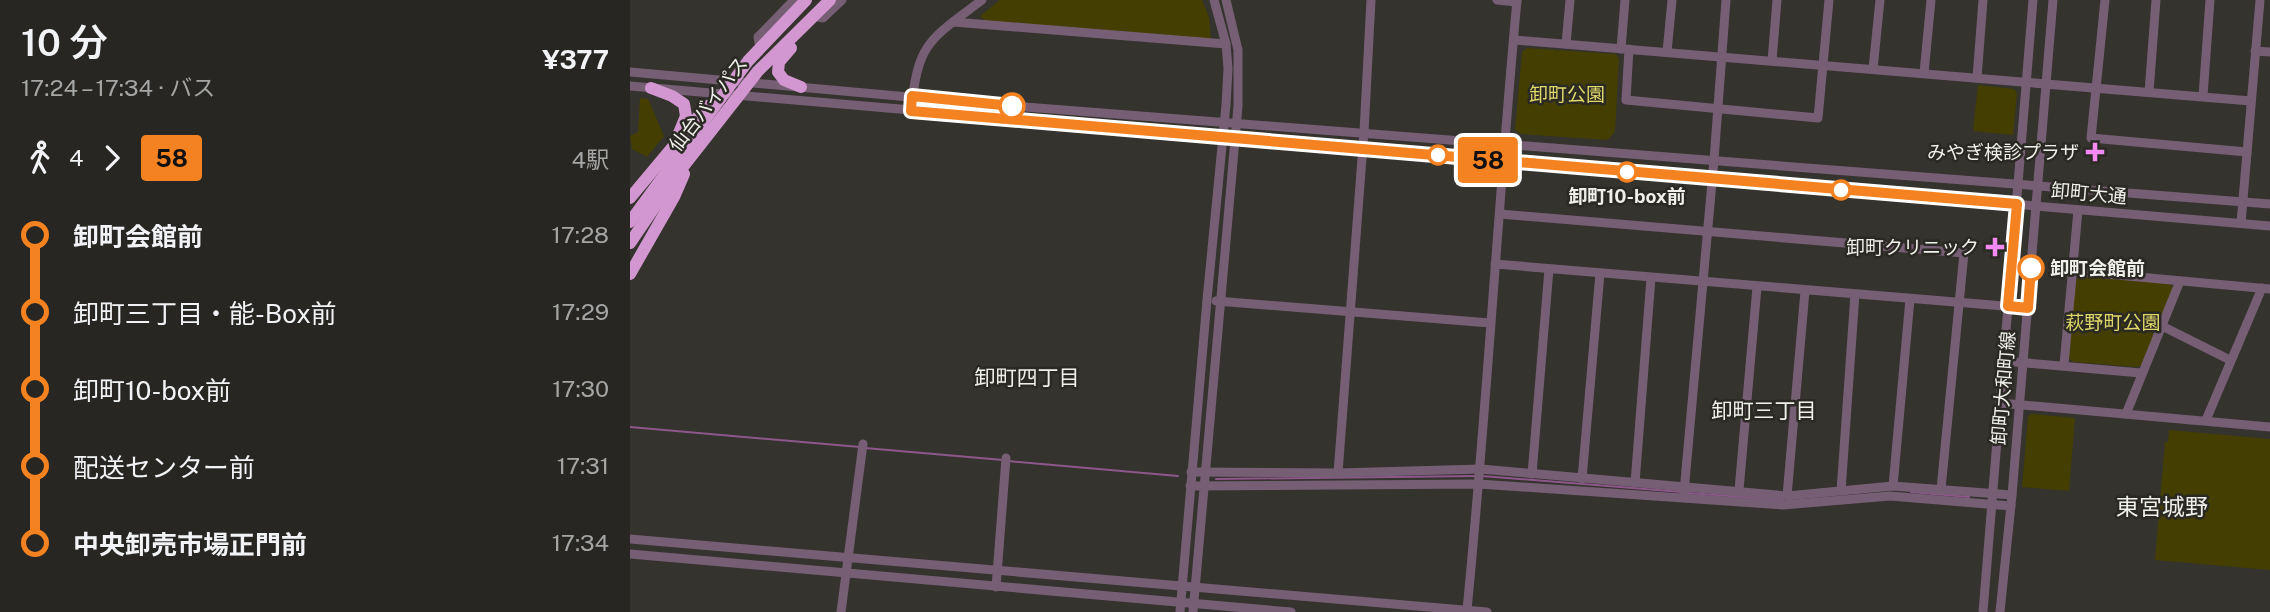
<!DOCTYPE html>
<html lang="ja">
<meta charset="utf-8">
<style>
body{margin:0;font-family:"Public Sans","Noto Sans JP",sans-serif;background:#33322f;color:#f1f3f6;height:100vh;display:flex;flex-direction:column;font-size:26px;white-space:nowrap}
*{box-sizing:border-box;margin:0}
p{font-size:23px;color:#a4a5a5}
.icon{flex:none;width:38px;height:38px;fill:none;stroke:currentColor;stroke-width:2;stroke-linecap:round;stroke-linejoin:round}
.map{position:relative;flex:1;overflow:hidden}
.details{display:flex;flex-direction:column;background:#272622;width:630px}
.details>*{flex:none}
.badge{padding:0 14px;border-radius:5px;font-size:24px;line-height:46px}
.map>.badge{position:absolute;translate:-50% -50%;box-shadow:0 0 0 4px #fff}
.legs{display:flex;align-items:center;gap:10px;height:77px;padding:0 21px;font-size:23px}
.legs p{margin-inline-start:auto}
.headline{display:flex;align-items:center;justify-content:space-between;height:119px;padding:0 21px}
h1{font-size:38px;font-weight:600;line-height:52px}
ul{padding:0 21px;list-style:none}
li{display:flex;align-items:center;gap:24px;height:77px;font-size:26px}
li i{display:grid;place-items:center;width:10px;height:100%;margin:0 9px;background:currentColor}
li i::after{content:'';width:18px;height:18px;margin:-9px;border:5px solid;border-radius:50%;background:#272622}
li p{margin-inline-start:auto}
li:first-child i{background:linear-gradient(#0000 50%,currentColor 0)}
li:last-child i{background:linear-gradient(currentColor 50%,#0000 0)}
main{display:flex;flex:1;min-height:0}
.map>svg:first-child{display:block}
.green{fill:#443f00}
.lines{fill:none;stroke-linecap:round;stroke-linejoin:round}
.stream{stroke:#8e578c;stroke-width:2}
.minor{stroke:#765e75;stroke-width:9}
.highway{stroke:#d297d0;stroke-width:12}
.line-1-casing{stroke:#fff;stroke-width:16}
.line-1{stroke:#f58220;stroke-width:10}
.stop-1-dot{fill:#fff;stroke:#f58220;stroke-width:3.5}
.poi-dot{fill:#f389f1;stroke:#2a2923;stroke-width:2.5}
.labels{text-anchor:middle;stroke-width:5;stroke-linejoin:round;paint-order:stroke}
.park-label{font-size:19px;fill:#e0d869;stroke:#2a2923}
.street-label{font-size:19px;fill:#efefeb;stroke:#2a2923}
.poi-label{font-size:19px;fill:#efefeb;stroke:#2a2923;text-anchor:end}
.stop-label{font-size:19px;font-weight:bold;fill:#efefeb;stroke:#2a2923}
.neighbourhood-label{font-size:21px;fill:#efefeb;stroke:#2a2923}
.quarter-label{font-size:23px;fill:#efefeb;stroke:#2a2923}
</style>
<main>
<section class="details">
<div class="headline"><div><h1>10 分</h1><p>17:24 – 17:34 · バス</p></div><b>¥377</b></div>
<div class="legs"><svg class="icon" aria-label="walk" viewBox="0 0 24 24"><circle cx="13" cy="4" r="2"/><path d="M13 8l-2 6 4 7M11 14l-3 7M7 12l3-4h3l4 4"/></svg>4<svg class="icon" aria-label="forward" viewBox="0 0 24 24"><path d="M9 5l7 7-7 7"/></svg><b class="badge" style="background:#f58220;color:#111">58</b><p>4駅</p></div>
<ul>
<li><i style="color:#f58220"></i><b>卸町会館前</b><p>17:28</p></li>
<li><i style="color:#f58220"></i><span>卸町三丁目・能-Box前</span><p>17:29</p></li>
<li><i style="color:#f58220"></i><span>卸町10-box前</span><p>17:30</p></li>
<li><i style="color:#f58220"></i><span>配送センター前</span><p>17:31</p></li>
<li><i style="color:#f58220"></i><b>中央卸売市場正門前</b><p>17:34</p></li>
</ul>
</section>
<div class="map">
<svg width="1640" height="612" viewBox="0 0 1640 612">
<rect width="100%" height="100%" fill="#34332d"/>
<g class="green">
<polygon points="370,0 572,0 579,17 581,39 355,21 350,16"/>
<polygon points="897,48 986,54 989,59 985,132 977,140 891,134 885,130 892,52"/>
<polygon points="1348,85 1384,89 1387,93 1383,135 1343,131"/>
<polygon points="10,98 18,99 34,136 17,157 2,149 0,136 8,132"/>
<polygon points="1450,275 1539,283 1543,288 1512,365 1506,367 1444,362 1438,358 1444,283"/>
<polygon points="1401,414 1445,418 1439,491 1392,487 1398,417"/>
<polygon points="1539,430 1640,439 1640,570 1525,560 1535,442 1538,442"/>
</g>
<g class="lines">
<g class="stream">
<polyline points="0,427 230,447"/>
<polyline points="235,448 373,460"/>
<polyline points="378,461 548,476"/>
<polyline points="852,476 1052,492"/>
<polyline points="586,479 846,476"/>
<polyline points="1281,492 1339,497"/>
<polyline points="1058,493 1153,500"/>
</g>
<g class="minor">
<polyline points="867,0 887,2"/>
<polyline points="1475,0 1461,138 1617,152"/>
<polyline points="184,16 193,18 212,0"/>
<polyline points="323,22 596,44"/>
<polyline points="884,40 1621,101"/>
<polyline points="936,44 940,0"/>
<polyline points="130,48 128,37 164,0"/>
<polyline points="991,49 995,0"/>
<polyline points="999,49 996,100 1188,118 1199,0"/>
<polyline points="1625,51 1640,52"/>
<polyline points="1037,52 1042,0"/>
<polyline points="1142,61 1147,0"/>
<polyline points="1243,69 1250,0"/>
<polyline points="0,72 357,104 1640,204"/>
<polyline points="1294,73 1301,0"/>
<polyline points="1347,78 1353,0"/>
<polyline points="0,86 1640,226"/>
<polyline points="1519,92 1526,0"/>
<polyline points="1573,96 1580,0"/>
<path d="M281,111C288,42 299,40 352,0"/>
<polyline points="870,214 1334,253 1311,489"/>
<polyline points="1611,223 1630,0"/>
<polyline points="865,264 1398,308"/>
<polyline points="1443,271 1640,289"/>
<polyline points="586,301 860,323"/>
<polyline points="1532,326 1600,360"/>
<polyline points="1374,361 1511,373"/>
<polyline points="1434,365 1448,210"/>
<polyline points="1370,403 1640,427"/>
<polyline points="1496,414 1550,281"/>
<polyline points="1576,420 1632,288"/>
<polyline points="561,472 708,473 851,469 1157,496 1263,486 1382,495"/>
<polyline points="708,473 734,132 741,0"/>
<polyline points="902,474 919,269"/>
<polyline points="952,479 970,273"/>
<polyline points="1005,483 1021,278"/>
<polyline points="560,486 849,484 1153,505 1260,496 1381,506"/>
<polyline points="1263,486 1280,299"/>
<polyline points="1109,490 1127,287"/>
<polyline points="1211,491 1225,294"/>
<polyline points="1054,492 1084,160 1096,0"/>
<polyline points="1157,496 1175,291"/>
<polyline points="0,539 857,612"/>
<polyline points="0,554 661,612"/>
<polyline points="366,587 376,458"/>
<path d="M837,610C857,407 868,203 887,0"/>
<polyline points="211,612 233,444"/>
<polyline points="550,612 577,300 596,105 598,69 596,44 584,0"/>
<polyline points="563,612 608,106 608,50 596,0"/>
<polyline points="1353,612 1403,0"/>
<polyline points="1370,612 1382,495 1423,0"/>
</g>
<g class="highway">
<polyline points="161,48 149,62 148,72 154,80 171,87"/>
<polyline points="21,88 42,96 54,104 56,116 49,133"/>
<polyline points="0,198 77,106"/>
<polyline points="0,222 118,61 176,0"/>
<polyline points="0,243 45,177 128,71 200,0"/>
<polyline points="0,274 44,197 54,174"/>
</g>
</g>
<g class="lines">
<g class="line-1-casing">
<polyline id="line-1" points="382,106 282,96 281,111 1387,204 1378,306 1398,308 1401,268"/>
</g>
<use href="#line-1" class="line-1"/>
</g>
<g class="stop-1-dot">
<circle cx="382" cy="106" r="12"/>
<circle cx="808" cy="155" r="9"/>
<circle cx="997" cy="172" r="9"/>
<circle cx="1211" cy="190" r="9"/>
<circle cx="1401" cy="268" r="12"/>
</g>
<g class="poi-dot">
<path d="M1461.5 141.5h7v7h7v7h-7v7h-7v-7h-7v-7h7z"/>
<path d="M1361.5 236.5h7v7h7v7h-7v7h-7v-7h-7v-7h7z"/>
</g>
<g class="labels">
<g class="park-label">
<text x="937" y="101">卸町公園</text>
<text x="1483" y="329">萩野町公園</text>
</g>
<g class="street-label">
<text transform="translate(78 104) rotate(-52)" y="7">仙台バイパス</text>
<text transform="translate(1459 193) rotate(5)" y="7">卸町大通</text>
<text transform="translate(1373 388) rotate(-85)" y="7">卸町大和町線</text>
</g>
<g class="poi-label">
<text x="1449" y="159">みやぎ検診プラザ</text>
<text x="1349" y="254">卸町クリニック</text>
</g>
<g class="stop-label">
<text x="997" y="203">卸町10-box前</text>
<text x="1420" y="275" text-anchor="start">卸町会館前</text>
</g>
<g class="neighbourhood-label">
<text x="397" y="385">卸町四丁目</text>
<text x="1134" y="418">卸町三丁目</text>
</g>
<g class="quarter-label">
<text x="1532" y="515">東宮城野</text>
</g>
</g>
</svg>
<b class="badge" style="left:858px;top:160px;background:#f58220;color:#111">58</b>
</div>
</main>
